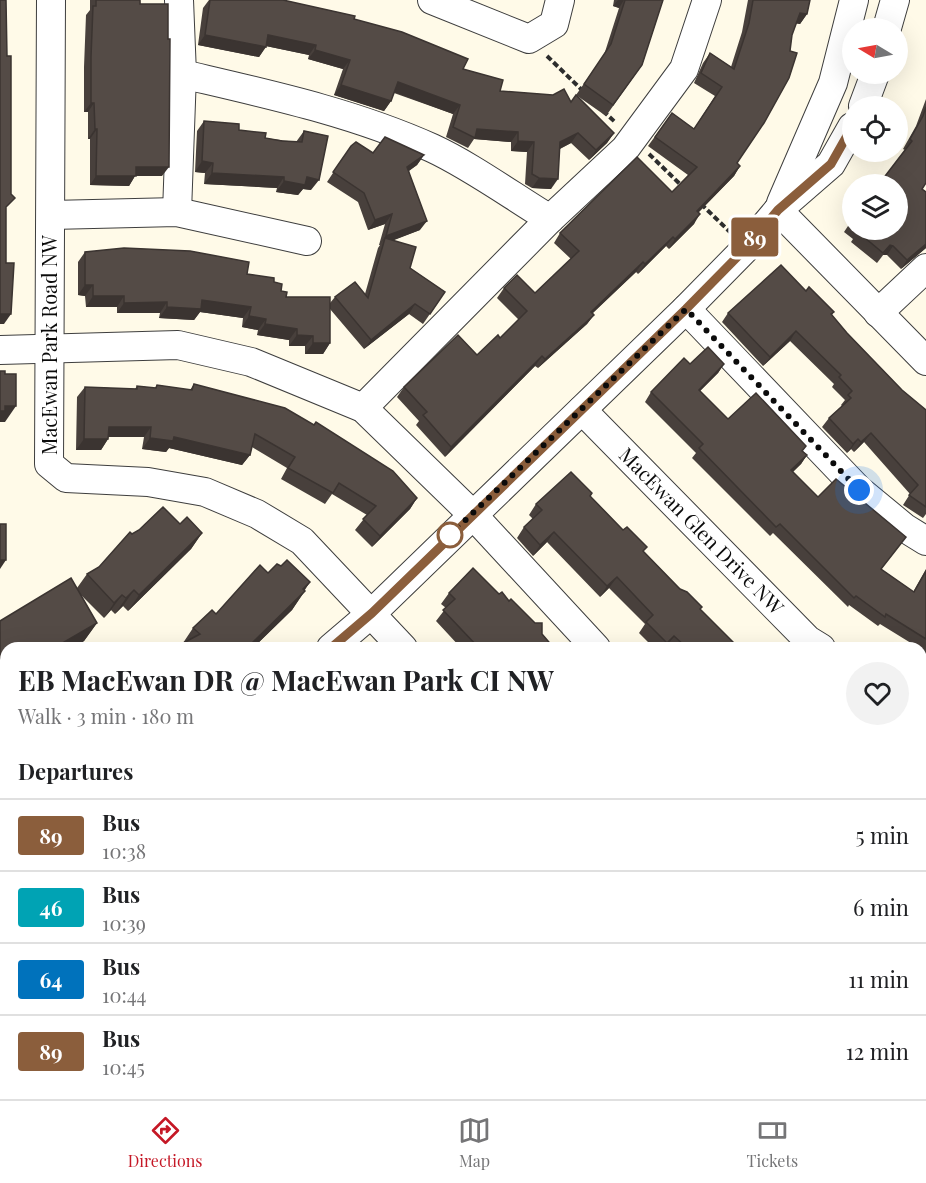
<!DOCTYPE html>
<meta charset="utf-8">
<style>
body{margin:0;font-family:"Playfair Display",serif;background:#f2f2f2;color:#202124;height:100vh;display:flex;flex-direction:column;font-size:22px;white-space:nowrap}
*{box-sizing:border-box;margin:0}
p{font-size:20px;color:#757577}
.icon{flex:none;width:33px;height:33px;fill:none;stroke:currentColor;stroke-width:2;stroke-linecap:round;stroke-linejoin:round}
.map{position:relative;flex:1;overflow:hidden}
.sheet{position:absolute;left:0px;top:642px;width:927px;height:458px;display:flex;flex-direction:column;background:#fff;border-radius:18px 18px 0 0;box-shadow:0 6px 24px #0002}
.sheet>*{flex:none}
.badge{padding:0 12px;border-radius:4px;font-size:21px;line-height:39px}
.needle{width:39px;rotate:280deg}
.buttons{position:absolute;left:842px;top:18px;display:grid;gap:12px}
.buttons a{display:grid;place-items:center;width:66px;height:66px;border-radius:50%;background:#fff;box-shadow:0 6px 24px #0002;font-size:30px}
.you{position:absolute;width:30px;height:30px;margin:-15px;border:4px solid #fff;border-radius:50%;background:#1a73e8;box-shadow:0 0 0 9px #1a73e833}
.map>.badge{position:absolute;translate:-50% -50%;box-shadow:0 0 0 3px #fff}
h2{padding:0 18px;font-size:22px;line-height:54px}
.round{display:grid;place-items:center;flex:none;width:63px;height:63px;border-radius:32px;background:#f2f2f2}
.head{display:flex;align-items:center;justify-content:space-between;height:102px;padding:0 18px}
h1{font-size:28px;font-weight:700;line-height:45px}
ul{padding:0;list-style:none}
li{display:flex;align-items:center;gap:18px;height:72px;padding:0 18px;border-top:2px solid #e0e0e0}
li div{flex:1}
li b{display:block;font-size:22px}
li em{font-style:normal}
li .badge{min-width:66px;font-weight:700;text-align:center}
.tabs{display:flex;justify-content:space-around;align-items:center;height:84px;border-top:2px solid #e0e0e0;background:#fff;font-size:16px;color:#757577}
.tabs a{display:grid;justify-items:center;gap:3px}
.tabs .selected{color:#c51826}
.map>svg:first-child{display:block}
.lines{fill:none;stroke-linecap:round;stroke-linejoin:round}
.minor-casing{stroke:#3e3e3e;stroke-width:30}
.path{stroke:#2d2d2d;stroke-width:4;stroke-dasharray:6 3;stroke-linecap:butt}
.minor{stroke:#fff;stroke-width:28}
.wall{fill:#48403c}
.shaded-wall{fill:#3b3431}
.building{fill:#544b46;stroke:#3b3431;stroke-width:1.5}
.line-casing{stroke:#fff;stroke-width:14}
.line{stroke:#8b5e3c;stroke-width:9}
.walk{stroke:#0b0b0b;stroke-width:6;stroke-dasharray:0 10.8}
.stop-dot{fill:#fff;stroke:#8b5e3c;stroke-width:3}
.labels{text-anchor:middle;stroke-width:6;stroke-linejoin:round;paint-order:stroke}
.street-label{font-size:20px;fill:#0b0b0b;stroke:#fff}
</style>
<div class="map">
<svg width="926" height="1099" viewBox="0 0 926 1099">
<rect width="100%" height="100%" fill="#fffae8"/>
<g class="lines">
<g class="minor-casing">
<g id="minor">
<polyline points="51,0 49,464 66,478 148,482 205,492 257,514 302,541 403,648"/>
<polyline points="432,0 529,39 554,24 560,0"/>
<polyline points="887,28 895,0"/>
<path d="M182,74C267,94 352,112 432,148C471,166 512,196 550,219"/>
<polyline points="863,106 875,74"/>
<polyline points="781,203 833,83 854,0"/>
<polyline points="778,210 926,361"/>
<polyline points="177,212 182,74 179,0"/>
<polyline points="51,215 177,212 307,241"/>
<polyline points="686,309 859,490 905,528 926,541"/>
<polyline points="878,313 926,268"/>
<polyline points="0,350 178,345 251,362 363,408 472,514 596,648"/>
<polyline points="363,408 550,219 625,149 684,69 707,0"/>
<path id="s1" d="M582,410L808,640L821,648"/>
<polyline points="331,648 372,613 686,309 746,248 778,210 831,164 852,127"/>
<polyline points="921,708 926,710"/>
<polyline points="0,868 6,867"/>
<polyline points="921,877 926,879"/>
<polyline points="0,1024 6,1023"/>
<polyline points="62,1094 63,1099"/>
<polyline points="321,1094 324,1099"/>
<polyline points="421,1094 425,1099"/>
<polyline points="365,1099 372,1094"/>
<polyline points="701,1099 707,1094"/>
</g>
</g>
<g class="path">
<polyline points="547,56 583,91"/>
<polyline points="603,111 615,122"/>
<polyline points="649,154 682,186"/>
<polyline points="701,204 730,232"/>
<polyline points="921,1056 926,1057"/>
</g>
<use href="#minor" class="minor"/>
</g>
<g class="wall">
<polygon points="90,0 140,0 162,176 135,176 129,186 90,185 90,139 88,139 88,112 84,112 84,67 86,15 90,10"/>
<polygon points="209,0 283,0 354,19 463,69 500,91 571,102 614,133 607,143 589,160 571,143 560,149 551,189 532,188 525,184 527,152 511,151 511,142 474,139 468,148 446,137 453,114 394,93 391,101 384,111 334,95 343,69 308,59 309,55 266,46 259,57 198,45 203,8"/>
<polygon points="614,0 663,0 642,65 606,116 576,95 604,55 619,8 613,6"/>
<polygon points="748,0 810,0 807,14 800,24 796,23 737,163 740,166 734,176 698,213 694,224 669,249 666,246 638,274 636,272 593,313 594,315 587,324 538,368 535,366 445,457 416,425 419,421 397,397 404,387 477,355 500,338 519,320 497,298 504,288 535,293 571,259 554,243 560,233 672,192 688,175 648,146 672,113 694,129 715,96 694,83 703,63 710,53 731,67 742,32"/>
<polygon points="926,99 926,183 922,189 926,192 926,248 901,269 887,255 883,255 877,263 851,242 853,239 844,232 852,220 852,230 897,230 905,150 903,149 916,126"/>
<polygon points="204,121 239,130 265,138 296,142 304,131 311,190 303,189 298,195 276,192 277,188 204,184 205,173 195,172 197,131"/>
<polygon points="351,146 373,153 424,155 417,165 409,171 420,230 393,240 410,268 445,292 423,324 409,314 364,349 330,309 330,343 323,354 305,354 305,346 289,346 289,340 257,335 258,330 242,327 243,318 200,312 194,320 159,318 160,313 117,313 117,307 86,307 85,296 78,295 78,262 85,252 247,274 274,282 286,297 330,303 335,297 365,294 378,248 380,245 379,245 385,224 368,230 358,202 327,182"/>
<polygon points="806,291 834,312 832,315 847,333 902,390 926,410 926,514 923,518 903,505 910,494 864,442 854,452 851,449 847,453 822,427 829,418 842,406 841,405 845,400 832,387 834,384 790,341 763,366 722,322 728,313"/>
<polygon points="690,364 724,364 718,373 700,391 728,419 803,451 807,455 801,464 793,472 818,497 899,546 881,569 913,592 926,569 926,657 921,654 923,650 921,648 919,648 880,624 878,626 849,605 848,607 773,533 770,536 692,458 696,453 645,402 651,392"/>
<polygon points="194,384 417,498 410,509 372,547 355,530 367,515 332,494 325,504 281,479 287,468 252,447 250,455 242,465 169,448 166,452 142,449 144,437 108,437 108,439 101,450 76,450 77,397 85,387 135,389 137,386 155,388 157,385 190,390"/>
<polygon points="592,493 590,496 700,610 736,645 744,648 669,648 667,646 665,648 654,648 639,633 645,624 609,588 600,597 547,542 533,556 517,538 524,527 533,519 529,515 536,504"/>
<polygon points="180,524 202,533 191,549 128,611 123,606 115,614 111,610 104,618 81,595 97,623 84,641 73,648 6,648 6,687 0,691 0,621 77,588 87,574 99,567 132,534"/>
<polygon points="281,566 310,582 292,610 253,648 174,648 183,643 193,628 216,614 268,573"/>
<polygon points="449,593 499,594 509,601 542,634 554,648 461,648 436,621 446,608 441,604"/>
<polygon points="6,749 6,801 0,791 0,751 5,751"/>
<polygon points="921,757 926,759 926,830 921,827"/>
<polygon points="96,1094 157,1094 158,1099 97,1099"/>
<polygon points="233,1094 291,1094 292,1099 233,1099"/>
<polygon points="547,1094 644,1094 639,1099 543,1099"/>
</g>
<g class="shaded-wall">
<polygon points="618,0 624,0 619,8 613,6"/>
<polygon points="800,13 807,14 800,24 793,23"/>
<polygon points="205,35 266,47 259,57 198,45"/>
<polygon points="268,35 316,45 309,55 261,45"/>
<polygon points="315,50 350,60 343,69 308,59"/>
<polygon points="398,82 460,105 453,114 391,91"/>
<polygon points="341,85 391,101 384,111 334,95"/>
<polygon points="91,103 94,103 88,112 84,112"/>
<polygon points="95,129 97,129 90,139 88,139"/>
<polygon points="477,129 518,132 511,142 474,139"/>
<polygon points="578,133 571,143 553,152 560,142"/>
<polygon points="614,133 607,143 589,160 596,150"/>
<polygon points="518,141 534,142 527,152 511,151"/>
<polygon points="424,155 417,165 401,176 407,167"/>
<polygon points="202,161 213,163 205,173 195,172"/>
<polygon points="740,166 734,176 690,221 697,211"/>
<polygon points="136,167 169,167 162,176 135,176 129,186 90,185 96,176"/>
<polygon points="212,173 284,177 277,188 204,184"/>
<polygon points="307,177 319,180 311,190 303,189 298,195 276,192 284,181"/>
<polygon points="539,178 558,179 551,189 532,188"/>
<polygon points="392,214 385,224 368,230 375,220"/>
<polygon points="700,214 694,224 669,249 675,239"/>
<polygon points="427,221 420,230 384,244 385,238 379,245 386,236"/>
<polygon points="673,237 666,246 638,274 645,264"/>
<polygon points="926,244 926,248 901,269 907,260"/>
<polygon points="890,245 893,246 887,255 883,255 877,263"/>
<polygon points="643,262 636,272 584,321 591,312"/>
<polygon points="85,285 93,285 85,296 78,295"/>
<polygon points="93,296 124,296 117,307 86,307"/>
<polygon points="202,300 251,307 243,318 200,312 194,320 159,318 167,307"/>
<polygon points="167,302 160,313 117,313 124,303"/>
<polygon points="415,304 409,314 364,349 371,340"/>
<polygon points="0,314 11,314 4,324 0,324"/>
<polygon points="594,315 587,324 538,368 545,359"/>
<polygon points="249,316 266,319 258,330 242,327"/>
<polygon points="265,324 297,329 289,340 257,335"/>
<polygon points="796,331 790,341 763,366 770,357"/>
<polygon points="297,335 313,336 305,346 289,346"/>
<polygon points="313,343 330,343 323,354 305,354"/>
<polygon points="542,356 535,366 445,457 451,447"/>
<polygon points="724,364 718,373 692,399 699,390"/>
<polygon points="5,406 16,406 5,422 0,422 0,411"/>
<polygon points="109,427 151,427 144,437 101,437"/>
<polygon points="871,433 864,442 854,452 861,442"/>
<polygon points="174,437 250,455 242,465 169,448 166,452 142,449 150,438"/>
<polygon points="84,439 108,439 101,450 76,450"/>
<polygon points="858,439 851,449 847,453 853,444"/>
<polygon points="807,455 801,464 785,479 791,470"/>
<polygon points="417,498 410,509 372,547 380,536"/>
<polygon points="554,532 547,542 533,556 540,545"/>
<polygon points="202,533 191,549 128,611 139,595"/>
<polygon points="0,560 6,560 0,569"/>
<polygon points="617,577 609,588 600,597 607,586"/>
<polygon points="310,582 299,597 305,591 292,610 253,648 247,648"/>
<polygon points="134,590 123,606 115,614 126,598"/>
<polygon points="122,595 111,610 104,618 114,603"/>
<polygon points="97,623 84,641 73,648 54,648"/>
<polygon points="674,636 667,646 665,648 663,648"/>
<polygon points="6,668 6,670 0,679 0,670"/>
<polygon points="6,681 6,687 0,691 0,690"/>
<polygon points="6,985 6,991 4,994 0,995 0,986"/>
<polygon points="864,1094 866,1094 861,1099 859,1099"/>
</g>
<g class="building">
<polygon points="0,0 6,0 7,56 11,56 11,194 15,198 6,207 6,263 14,263 11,314 0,314"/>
<polygon points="96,0 140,0 140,4 168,4 168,39 170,39 169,167 136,167 136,176 96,176 97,129 95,129 94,103 91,103 91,57 93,6 96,6"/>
<polygon points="210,0 283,0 355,16 354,19 402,32 468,59 463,69 503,80 500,91 553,95 564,89 571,102 576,95 614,133 596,150 578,133 560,142 558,179 539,178 532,174 534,142 518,141 518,132 477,129 475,138 453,127 460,105 398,82 391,101 341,85 350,60 315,50 316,45 268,35 266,47 205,35"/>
<polygon points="625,0 663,0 642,65 613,105 584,84 611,44"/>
<polygon points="753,0 810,0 807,14 800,13 792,35 790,51 797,53 789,78 764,123 737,163 740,166 697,211 700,214 675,239 673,237 645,264 643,262 591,312 594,315 545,359 542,356 451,447 423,415 427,412 404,387 458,335 477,355 498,335 500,338 527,311 504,288 517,275 535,293 579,251 560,233 637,157 672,192 697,167 655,137 672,113 694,129 722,87 701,73 710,53 734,69 749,23"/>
<polygon points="926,107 926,183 922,189 926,192 926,244 907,260 893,246 890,245 883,253 858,232 859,230 897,230 897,184 879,184 912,141 910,139 923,116"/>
<polygon points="204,121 239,124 239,130 266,133 265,138 282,141 302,142 304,131 328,136 319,180 307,177 305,185 284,181 284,177 212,173 213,163 202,161"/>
<polygon points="385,137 424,155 407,167 427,221 386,236 392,214 375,220 364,193 333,172 351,146 356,142 373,153"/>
<polygon points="385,238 416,247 410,268 445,292 430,314 415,304 371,340 335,297 355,282 368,298"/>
<polygon points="124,248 190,251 249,262 247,274 274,278 274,282 282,284 281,291 287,292 286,297 330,297 330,343 313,343 313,336 297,335 297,329 265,324 266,319 249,316 251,307 202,300 201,309 167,307 167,302 124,303 124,296 93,296 93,285 85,285 85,252"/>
<polygon points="781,265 806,291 809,287 834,312 831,314 847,333 902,390 926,410 926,507 909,495 918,485 871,433 861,442 858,439 853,444 829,418 851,398 848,395 852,391 839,377 841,375 796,331 770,357 728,313"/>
<polygon points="708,347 724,364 699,390 728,419 756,393 806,446 802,451 807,455 791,470 818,497 836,479 906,537 881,569 914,592 926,571 926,639 886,614 885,617 856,596 854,598 780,524 776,527 699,448 703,444 651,392 684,358 690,364"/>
<polygon points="0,371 5,371 5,374 16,374 16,406 5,406 5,411 0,411"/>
<polygon points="194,384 285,408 314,425 316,422 393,471 417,498 380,536 363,519 376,506 339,483 333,493 288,468 295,457 255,434 250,455 174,437 173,441 150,438 151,427 109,427 108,439 84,439 85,387 137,389 137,386 156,388 157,385 192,390"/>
<polygon points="571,472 592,493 590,496 623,530 627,527 647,547 643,551 680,589 687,592 702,607 700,609 736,645 738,643 744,648 687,648 674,636 667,643 646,622 653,615 617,577 607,586 554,532 540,545 524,527 542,510 536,504"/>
<polygon points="163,507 180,524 187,517 202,533 139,595 134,590 126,598 122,595 114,603 87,574 99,567 130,532 132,534 139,530"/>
<rect x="0" y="524" width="6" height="36"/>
<polygon points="287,560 310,582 303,589 305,591 247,648 174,648 200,634 193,628 212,610 216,614 260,565 268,573 277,564 281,566"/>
<polygon points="473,568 499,594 502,592 509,601 511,599 535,623 542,623 542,634 554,648 479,648 443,610 455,599 449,593"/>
<polygon points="71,578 97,623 54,648 6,648 6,668 0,670 0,621"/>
<polygon points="0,751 6,751 6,761"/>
<polygon points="921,757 926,759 926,816 921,813"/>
<polygon points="2,936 6,958 6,985 0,986 0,937"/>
<polygon points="0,1045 2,1053 6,1053 6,1094 25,1094 26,1099 0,1099"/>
<polygon points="105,1094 157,1094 158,1099 106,1099"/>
<polygon points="241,1094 291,1094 292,1099 241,1099"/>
<polygon points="549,1094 642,1094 638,1099 548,1099"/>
<polygon points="768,1094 864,1094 859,1099 849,1099 848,1098 847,1099 762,1099"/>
</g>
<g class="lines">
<g class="line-casing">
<polyline id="line" points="331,648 372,613 686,309 746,248 778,210 831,164 852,127"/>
</g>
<use href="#line" class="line"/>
<polyline class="walk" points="450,535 686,309 859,490"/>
</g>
<circle class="stop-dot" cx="450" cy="535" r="12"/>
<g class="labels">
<g class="street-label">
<text transform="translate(50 345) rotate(-90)" y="7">MacEwan Park Road NW</text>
<text dy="7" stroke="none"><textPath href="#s1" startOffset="170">MacEwan Glen Drive NW</textPath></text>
</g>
</g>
</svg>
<div class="buttons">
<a><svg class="needle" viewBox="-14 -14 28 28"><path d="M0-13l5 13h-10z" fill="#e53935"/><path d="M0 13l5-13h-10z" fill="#757577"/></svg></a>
<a><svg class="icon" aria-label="locate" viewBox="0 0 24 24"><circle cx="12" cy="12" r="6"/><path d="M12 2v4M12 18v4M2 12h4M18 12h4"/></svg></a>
<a><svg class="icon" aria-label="layers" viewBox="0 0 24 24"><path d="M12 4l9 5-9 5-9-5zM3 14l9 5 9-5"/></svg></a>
</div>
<div class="you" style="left:859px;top:490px"></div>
<b class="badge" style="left:755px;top:237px;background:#8b5e3c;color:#fff">89</b>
<section class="sheet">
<div class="head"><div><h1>EB MacEwan DR @ MacEwan Park CI NW</h1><p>Walk · 3 min · 180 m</p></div><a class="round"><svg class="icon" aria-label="heart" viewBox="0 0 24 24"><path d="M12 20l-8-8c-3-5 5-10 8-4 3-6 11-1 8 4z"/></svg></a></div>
<h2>Departures</h2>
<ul>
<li><span class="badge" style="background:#8b5e3c;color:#fff">89</span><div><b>Bus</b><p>10:38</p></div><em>5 min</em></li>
<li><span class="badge" style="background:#00a3b4;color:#fff">46</span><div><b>Bus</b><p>10:39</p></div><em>6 min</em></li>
<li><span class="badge" style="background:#0072bc;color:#fff">64</span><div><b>Bus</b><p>10:44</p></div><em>11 min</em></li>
<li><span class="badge" style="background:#8b5e3c;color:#fff">89</span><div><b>Bus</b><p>10:45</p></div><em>12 min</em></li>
</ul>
</section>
</div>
<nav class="tabs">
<a class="selected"><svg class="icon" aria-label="directions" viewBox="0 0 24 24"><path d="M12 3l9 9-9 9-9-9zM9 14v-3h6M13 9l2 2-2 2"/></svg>Directions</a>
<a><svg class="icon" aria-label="map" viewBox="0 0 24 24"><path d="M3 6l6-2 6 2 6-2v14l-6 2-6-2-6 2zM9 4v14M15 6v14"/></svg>Map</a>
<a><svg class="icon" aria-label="tickets" viewBox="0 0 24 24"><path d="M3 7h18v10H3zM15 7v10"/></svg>Tickets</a>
</nav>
